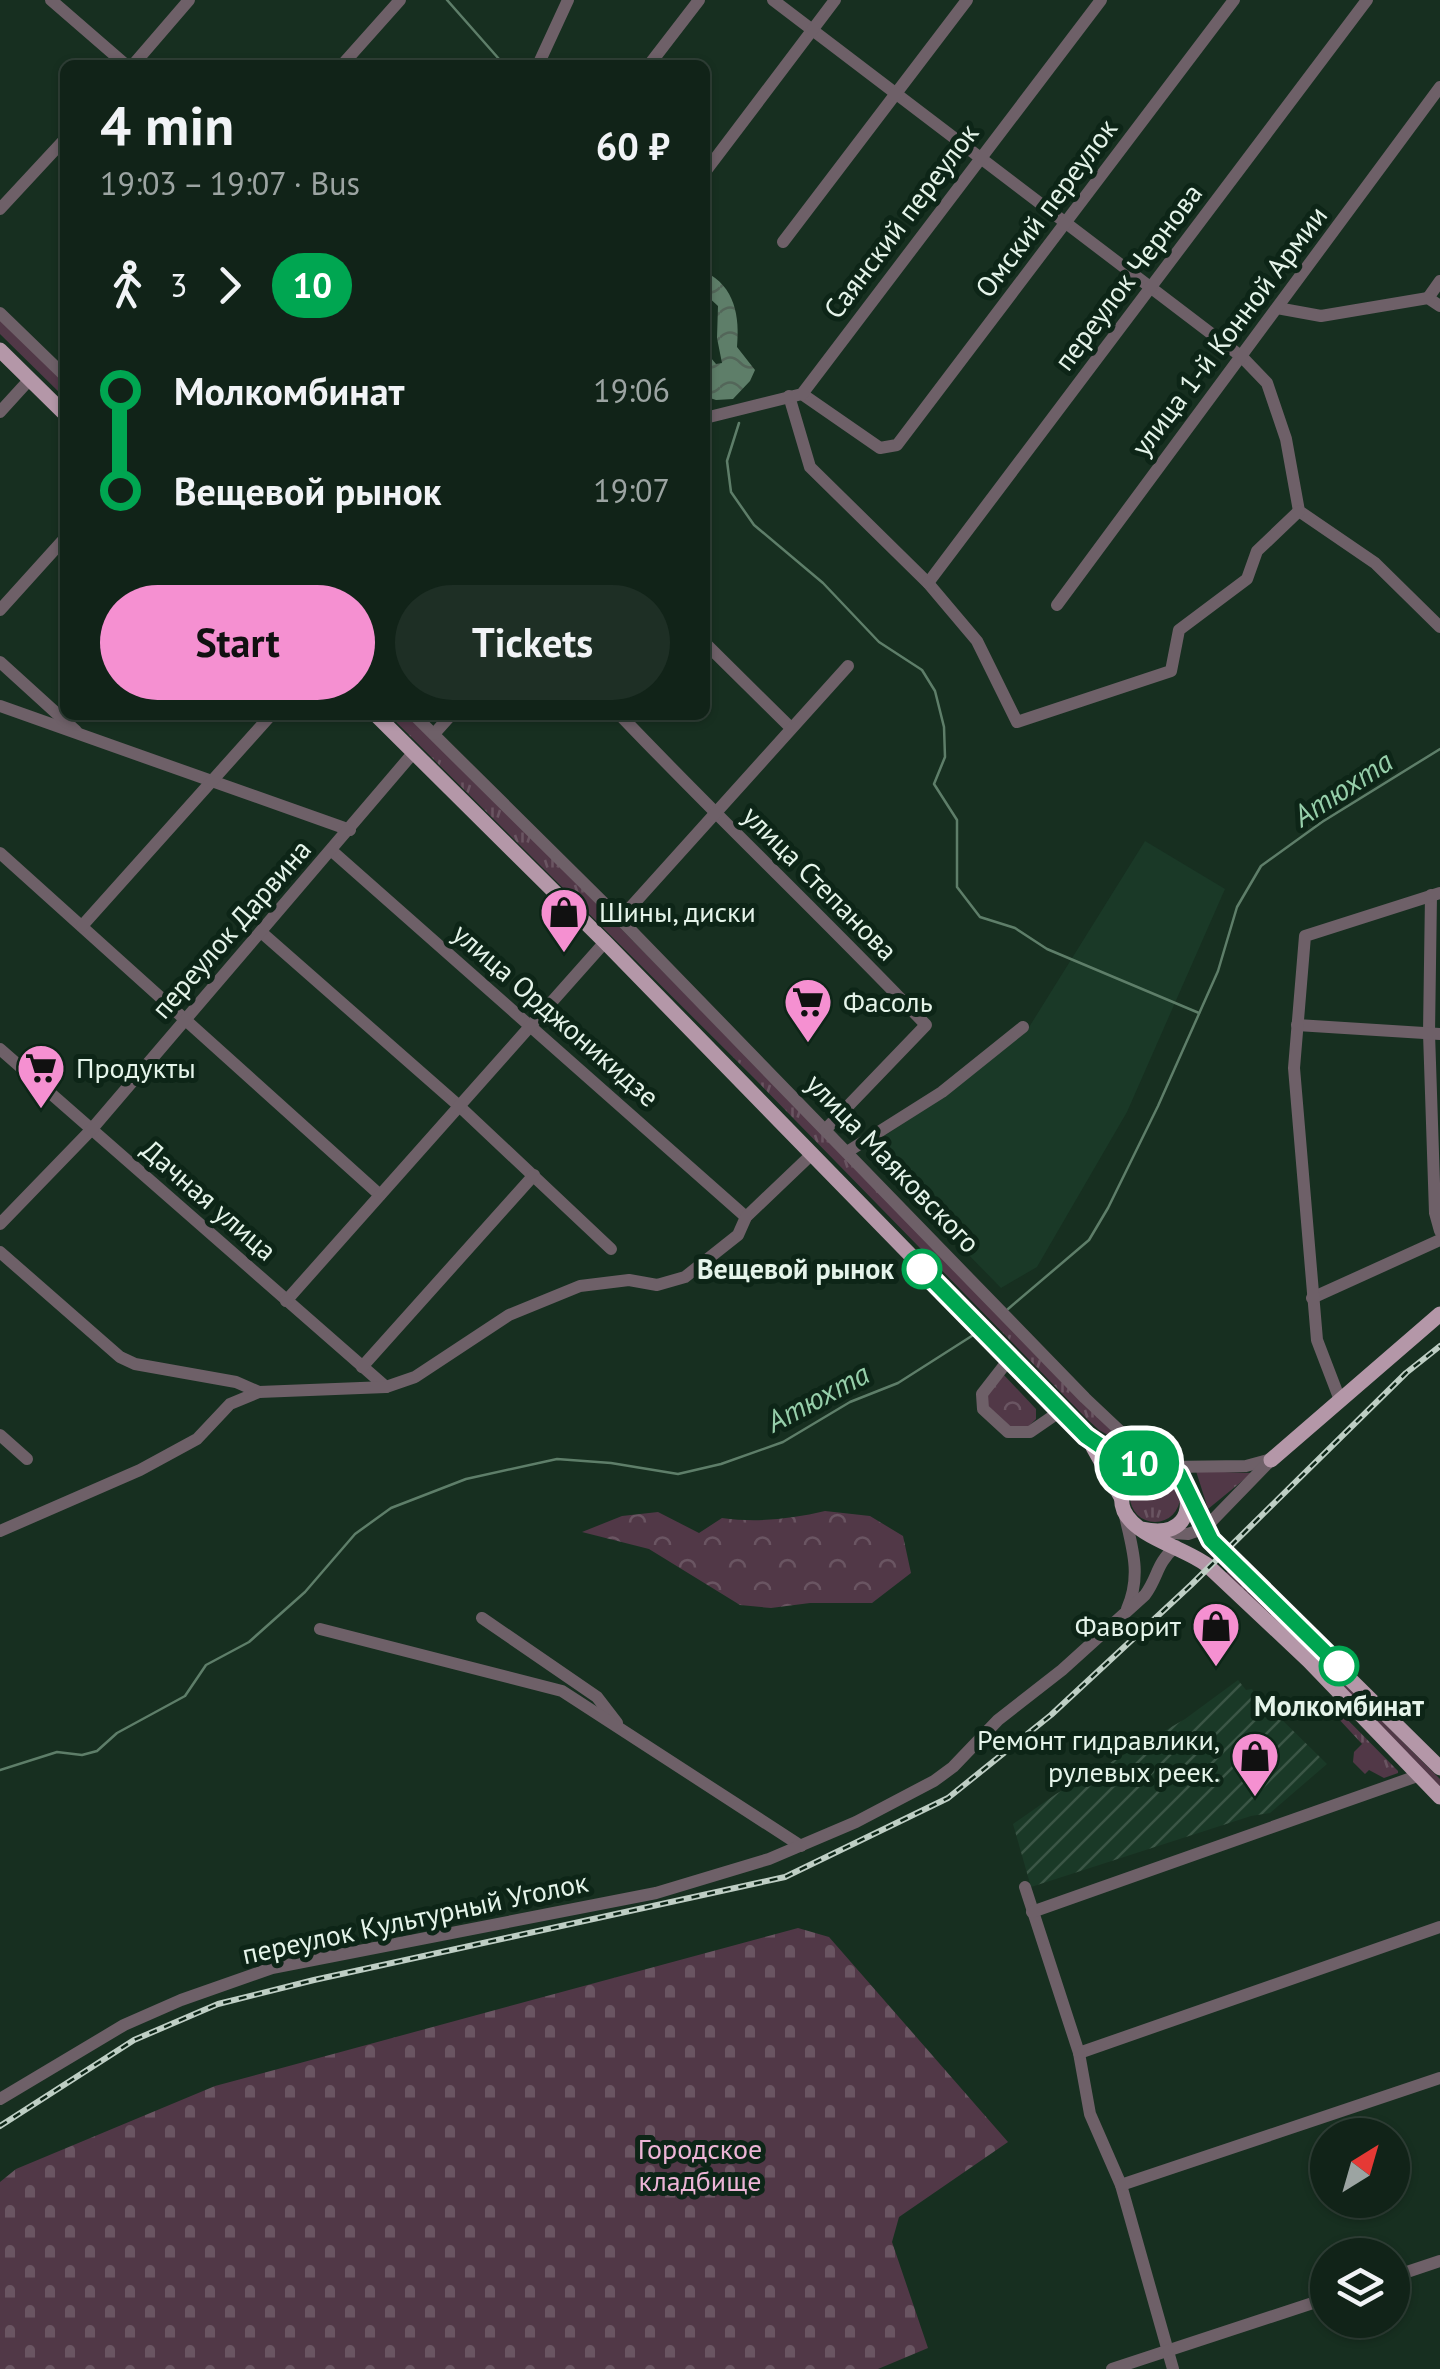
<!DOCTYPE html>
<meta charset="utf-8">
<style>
body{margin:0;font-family:"PT Sans",sans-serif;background:#1e2f25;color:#f1f3f6;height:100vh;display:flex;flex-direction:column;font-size:38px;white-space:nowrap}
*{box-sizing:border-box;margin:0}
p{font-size:32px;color:#9ca4a2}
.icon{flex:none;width:55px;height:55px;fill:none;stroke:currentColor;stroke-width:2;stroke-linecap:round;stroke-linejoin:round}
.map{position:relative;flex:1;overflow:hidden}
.side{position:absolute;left:60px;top:60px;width:650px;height:660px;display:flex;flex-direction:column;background:#112318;border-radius:15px;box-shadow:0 2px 8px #0004,0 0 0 2px #304037}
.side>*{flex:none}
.badge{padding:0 20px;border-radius:32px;font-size:35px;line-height:65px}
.needle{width:65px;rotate:37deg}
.tools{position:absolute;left:1310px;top:2118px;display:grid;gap:20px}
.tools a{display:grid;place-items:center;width:100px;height:100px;border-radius:50%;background:#112318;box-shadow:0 2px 8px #0004,0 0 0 2px #304037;font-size:50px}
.map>.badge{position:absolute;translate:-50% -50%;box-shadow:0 0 0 5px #fff}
.legs{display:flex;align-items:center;gap:15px;height:110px;padding:0 40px;font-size:32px}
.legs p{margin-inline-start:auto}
.overview{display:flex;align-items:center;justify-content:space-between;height:170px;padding:0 40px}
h1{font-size:55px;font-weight:700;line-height:75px}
.action{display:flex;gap:20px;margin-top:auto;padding:20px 40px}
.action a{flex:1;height:115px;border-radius:60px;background:#f590d1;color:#111;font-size:40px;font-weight:700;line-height:115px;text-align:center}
.action a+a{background:#1e2f25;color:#f1f3f6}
ul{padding:0 40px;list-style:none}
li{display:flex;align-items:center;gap:35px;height:100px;font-size:38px}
li i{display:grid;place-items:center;width:15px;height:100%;margin:0 12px;background:currentColor}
li i::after{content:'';width:25px;height:25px;margin:-12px;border:8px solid;border-radius:50%;background:#112318}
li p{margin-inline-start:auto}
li:first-child i{background:linear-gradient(#0000 50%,currentColor 0)}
li:last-child i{background:linear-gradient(currentColor 50%,#0000 0)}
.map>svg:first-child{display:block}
.built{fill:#1a3927}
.industrial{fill:url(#industrial-furrows)}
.grass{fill:url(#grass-tufts)}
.forest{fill:url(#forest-crowns)}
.cemetery{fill:url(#cemetery-stones)}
.water{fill:url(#water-waves)}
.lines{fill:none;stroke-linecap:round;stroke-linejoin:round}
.stream{stroke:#5e7e69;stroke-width:2.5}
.minor{stroke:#6e6068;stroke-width:12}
.major{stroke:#b497a8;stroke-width:15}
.rail-casing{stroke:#becec4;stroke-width:6}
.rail{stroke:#0d2517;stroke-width:2.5;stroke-dasharray:8;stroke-linecap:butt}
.line-1-casing{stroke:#fff;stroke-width:22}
.line-1{stroke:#00a651;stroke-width:15}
.stop-1-dot{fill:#fff;stroke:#00a651;stroke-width:5}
.labels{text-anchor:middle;stroke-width:10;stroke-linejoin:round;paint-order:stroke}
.street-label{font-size:28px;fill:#e5f4ea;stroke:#0d2517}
.poi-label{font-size:28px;fill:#e5f4ea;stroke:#0d2517;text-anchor:start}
.stop-label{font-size:28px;font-weight:bold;fill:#e5f4ea;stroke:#0d2517;text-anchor:end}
.park-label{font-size:28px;fill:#edb5d7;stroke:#0d2517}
.water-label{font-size:30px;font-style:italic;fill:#96cfaa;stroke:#0d2517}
</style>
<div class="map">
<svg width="1440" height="2369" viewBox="0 0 1440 2369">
<defs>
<pattern id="industrial-furrows" width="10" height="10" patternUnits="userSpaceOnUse" patternTransform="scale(2.5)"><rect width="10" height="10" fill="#1a3927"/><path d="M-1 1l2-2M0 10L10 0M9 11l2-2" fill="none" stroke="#3b5646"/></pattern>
<pattern id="grass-tufts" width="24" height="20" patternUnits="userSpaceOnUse" patternTransform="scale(2.5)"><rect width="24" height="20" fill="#513847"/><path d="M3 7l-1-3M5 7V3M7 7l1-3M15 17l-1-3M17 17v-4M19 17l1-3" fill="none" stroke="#6a5562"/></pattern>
<pattern id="forest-crowns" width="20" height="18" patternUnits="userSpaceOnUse" patternTransform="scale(2.5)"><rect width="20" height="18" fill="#513847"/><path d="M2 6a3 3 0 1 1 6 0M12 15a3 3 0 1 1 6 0" fill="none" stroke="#6a5562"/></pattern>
<pattern id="cemetery-stones" width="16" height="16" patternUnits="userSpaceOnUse" patternTransform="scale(2.5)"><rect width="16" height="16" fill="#513847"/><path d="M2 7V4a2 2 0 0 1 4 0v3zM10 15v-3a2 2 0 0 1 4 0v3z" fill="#6a5562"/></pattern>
<pattern id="water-waves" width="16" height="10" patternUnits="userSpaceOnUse" patternTransform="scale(2.5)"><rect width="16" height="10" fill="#5e7e69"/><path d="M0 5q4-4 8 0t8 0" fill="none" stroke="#536659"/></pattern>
</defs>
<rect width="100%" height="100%" fill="#172f20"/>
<polygon class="built" points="1145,841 1225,889 1127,1112 1037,1267 1001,1288 865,1149 944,1096 1026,1032"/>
<polygon class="industrial" points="1238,1680 1246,1690 1252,1689 1256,1696 1250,1703 1264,1717 1272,1710 1327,1764 1270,1813 1251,1816 1031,1887 1013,1824 1056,1794 1185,1719"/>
<g class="grass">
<polygon points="0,320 65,383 65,398 0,334"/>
<polygon points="389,715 406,715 552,858 1126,1445 1099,1430 1086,1418 753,1077"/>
<polygon points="1196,1471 1252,1473 1208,1509"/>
<circle cx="1155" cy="1497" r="25"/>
<polygon points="1230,1569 1440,1779 1440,1789 1225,1574"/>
<polygon points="1338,1710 1398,1771 1398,1773 1384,1778 1369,1770 1365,1774 1353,1762 1354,1752 1362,1744 1336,1716"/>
</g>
<g class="forest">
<polygon points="1002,1373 1036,1409 1036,1419 1026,1429 1008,1429 989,1409 984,1394"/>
<path d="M825,1511L870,1516L903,1536L911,1573L872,1603H810L771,1608L740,1605L649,1549L582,1532L622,1516L658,1512L699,1533L722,1518C757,1523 791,1519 825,1511Z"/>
</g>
<polygon class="cemetery" points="798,1928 829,1937 1008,2142 899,2217 892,2242 928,2348 878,2369 0,2369 0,2182 16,2169 215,2086"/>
<path class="water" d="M705,272C735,286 740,317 737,347L755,370L750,381L733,399L716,400L707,397L710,381L705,372L711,358L716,364L722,363L717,338L718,306L705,294Z"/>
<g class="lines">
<g class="stream">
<polyline points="447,0 499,59"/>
<polyline points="739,423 727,461 731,492 754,525 823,583 879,642 922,670 935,691 944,727 945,757 934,784 957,820 957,887 980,917 1015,928 1047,949 1199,1013"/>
<polyline points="1008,1309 1089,1240 1108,1208 1158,1106 1218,971 1237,907 1261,866 1322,822 1440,749"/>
<polyline points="0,1770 57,1752 82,1755 97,1751 117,1733 185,1696 206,1665 249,1642 305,1592 355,1534 391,1508 466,1479 557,1459 611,1463 678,1474 721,1464 783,1442 850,1402 898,1383 978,1332"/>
</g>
<g class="minor">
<polyline points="51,0 126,65"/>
<polyline points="773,0 1242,357 1267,383 1286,439 1299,511 1375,563 1440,627"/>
<polyline points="133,65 189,0"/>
<polyline points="342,65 400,0"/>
<polyline points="538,65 568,0"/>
<polyline points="649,65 699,0"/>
<polyline points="705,172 835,0"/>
<polyline points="0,209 65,139"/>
<polyline points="783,242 967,0"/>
<polyline points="1428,298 1440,281"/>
<polyline points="1277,308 1321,316 1428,298 1440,306"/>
<polyline points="0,313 65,376"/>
<polyline points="802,394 880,448 897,445 1234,0"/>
<polyline points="789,396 810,467 928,583 977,641 1017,722 1171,671 1179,630 1247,579 1257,551 1299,511"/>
<polyline points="0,412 30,379"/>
<polyline points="705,418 802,394 1101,0"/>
<polyline points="928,583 1367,0"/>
<polyline points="1057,605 1440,87"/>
<polyline points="0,610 65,538"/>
<polyline points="705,643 791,728"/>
<polyline points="0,662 76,731"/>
<polyline points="0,706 350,830"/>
<polyline points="414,715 620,919 1085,1398 1155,1464"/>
<path d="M620,715C720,820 826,920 926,1025L825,1130"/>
<polyline points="434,734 451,715"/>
<polyline points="332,851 746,1217"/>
<polyline points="0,853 380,1195"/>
<polyline points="1431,895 1429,1033 1435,1213 1440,1231"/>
<polyline points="620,919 848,666"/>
<polyline points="82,926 271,715"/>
<polyline points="261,932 458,1105 611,1249"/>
<polyline points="1297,1025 1440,1034"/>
<polyline points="0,1049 386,1387"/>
<polyline points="847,1152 942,1092 1023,1027"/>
<polyline points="0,1224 91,1130 414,752"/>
<polyline points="0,1252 120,1357 135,1364 236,1382 259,1392"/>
<polyline points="1312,1298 1440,1240"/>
<polyline points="286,1301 605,942"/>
<polyline points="1010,1358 982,1394 983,1409 1008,1432 1030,1432 1062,1410"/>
<polyline points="362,1367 534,1175"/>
<polyline points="1340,1400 1317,1340 1294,1068 1305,936 1440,893"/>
<polyline points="0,1435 27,1459"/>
<polyline points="1168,1467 1246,1466 1268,1460"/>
<path d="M1124,1512C1132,1547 1142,1575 1127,1609"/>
<polyline points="0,1531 140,1470 197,1439 230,1404 259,1392 386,1387 415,1377 509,1315 580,1286 629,1280 657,1285 685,1277 738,1235 746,1217 811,1155"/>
<polyline points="1159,1532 1188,1534 1205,1528 1271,1460"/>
<polyline points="482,1618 597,1697 617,1723"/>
<polyline points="320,1629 562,1691 801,1846"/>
<polyline points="1025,1887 1079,2053 1090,2114 1121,2185 1173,2369"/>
<polyline points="1032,1912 1420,1775"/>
<polyline points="1079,2053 1440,1927"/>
<path d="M0,2099L124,2025L181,2000L272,1968L656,1893L769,1859L856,1822L934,1781L953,1767L998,1720L1062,1670L1145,1595C1159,1576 1155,1565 1176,1546"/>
<polyline points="1121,2185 1440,2078"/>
<polyline points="1392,2277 1440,2261"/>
<polyline points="1112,2369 1328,2298"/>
</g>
<g class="major">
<polyline points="0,350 65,414"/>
<polyline points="376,715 605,942 1086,1435 1125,1462 1155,1464"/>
<polyline points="1093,1447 1121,1497"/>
<polyline points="1271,1460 1440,1314"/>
<polyline points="1190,1493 1211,1540 1221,1552 1440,1768"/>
<path d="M1142,1529C1225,1547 1177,1423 1130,1475C1122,1485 1119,1499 1124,1511C1136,1537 1185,1548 1207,1565L1309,1661L1440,1797"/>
</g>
<g class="rail-casing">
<polyline id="rail" points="0,2126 134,2040 218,2004 314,1980 785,1877 948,1798 1051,1715 1191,1585 1406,1373 1440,1346"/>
</g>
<use href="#rail" class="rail"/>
</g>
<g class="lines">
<g class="line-1-casing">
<polyline id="line-1" points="922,1269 1086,1436 1124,1462 1168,1467 1179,1474 1211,1540 1339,1666"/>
</g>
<use href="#line-1" class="line-1"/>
</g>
<defs>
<g id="shop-pin" transform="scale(2.5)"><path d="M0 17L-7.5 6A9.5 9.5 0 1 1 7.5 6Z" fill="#f590d1" stroke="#0d2517"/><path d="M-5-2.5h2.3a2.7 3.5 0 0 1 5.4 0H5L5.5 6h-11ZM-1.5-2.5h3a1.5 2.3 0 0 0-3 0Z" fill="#111"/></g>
<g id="supermarket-pin" transform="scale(2.5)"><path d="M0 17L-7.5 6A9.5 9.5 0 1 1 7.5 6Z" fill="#f590d1" stroke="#0d2517"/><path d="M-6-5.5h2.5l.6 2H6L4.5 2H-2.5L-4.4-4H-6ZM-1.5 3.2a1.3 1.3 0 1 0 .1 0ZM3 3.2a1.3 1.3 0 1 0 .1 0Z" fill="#111"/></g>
</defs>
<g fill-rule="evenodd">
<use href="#shop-pin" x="564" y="912"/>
<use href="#supermarket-pin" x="808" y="1002"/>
<use href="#supermarket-pin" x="41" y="1068"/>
<use href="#shop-pin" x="1216" y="1626"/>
<use href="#shop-pin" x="1255" y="1756"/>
</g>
<g class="stop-1-dot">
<circle cx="922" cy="1269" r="18"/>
<circle cx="1339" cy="1666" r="18"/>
</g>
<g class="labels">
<g class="street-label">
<text transform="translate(1046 208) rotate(-53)" y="10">Омский переулок</text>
<text transform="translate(901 221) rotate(-53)" y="10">Саянский переулок</text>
<text transform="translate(1128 277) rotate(-53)" y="10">переулок Чернова</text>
<text transform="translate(1229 331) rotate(-53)" y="10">улица 1-й Конной Армии</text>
<text transform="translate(820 883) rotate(45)" y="10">улица Степанова</text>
<text transform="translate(231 929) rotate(-49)" y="10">переулок Дарвина</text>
<text transform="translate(556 1015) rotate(41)" y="10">улица Орджоникидзе</text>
<text transform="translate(893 1163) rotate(46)" y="10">улица Маяковского</text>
<text transform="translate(209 1200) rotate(41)" y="10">Дачная улица</text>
<text transform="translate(415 1918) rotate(-12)" y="10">переулок Культурный Уголок</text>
</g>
<g class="poi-label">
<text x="599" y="922">Шины, диски</text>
<text x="843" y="1012">Фасоль</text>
<text x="76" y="1078">Продукты</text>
<text x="1181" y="1636" text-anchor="end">Фаворит</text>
<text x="1220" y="1750" text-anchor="end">Ремонт гидравлики,<tspan x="1220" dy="32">рулевых реек.</tspan></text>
</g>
<g class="stop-label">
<text x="894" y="1279">Вещевой рынок</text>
<text x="1339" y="1716" text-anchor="middle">Молкомбинат</text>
</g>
<g class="park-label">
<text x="700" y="2159">Городское<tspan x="700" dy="32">кладбище</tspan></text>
</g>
<g class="water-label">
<text transform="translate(1343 789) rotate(-33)" y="10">Атюхта</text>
<text transform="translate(818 1398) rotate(-28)" y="10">Атюхта</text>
</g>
</g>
</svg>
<div class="tools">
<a><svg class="needle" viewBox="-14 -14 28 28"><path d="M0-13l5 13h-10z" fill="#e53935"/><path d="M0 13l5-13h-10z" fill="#9ca4a2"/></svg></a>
<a><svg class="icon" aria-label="layers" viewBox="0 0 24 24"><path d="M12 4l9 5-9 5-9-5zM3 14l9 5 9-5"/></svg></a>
</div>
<b class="badge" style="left:1139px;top:1463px;background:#00a651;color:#fff">10</b>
<section class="side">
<div class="overview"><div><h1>4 min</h1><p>19:03 – 19:07 · Bus</p></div><b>60 ₽</b></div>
<div class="legs"><svg class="icon" aria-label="walk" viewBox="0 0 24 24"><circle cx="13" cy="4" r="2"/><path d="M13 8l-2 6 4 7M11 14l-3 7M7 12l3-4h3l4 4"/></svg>3<svg class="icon" aria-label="forward" viewBox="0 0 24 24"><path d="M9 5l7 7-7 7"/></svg><b class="badge" style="background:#00a651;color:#fff">10</b></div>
<ul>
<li><i style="color:#00a651"></i><b>Молкомбинат</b><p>19:06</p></li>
<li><i style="color:#00a651"></i><b>Вещевой рынок</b><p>19:07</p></li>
</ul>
<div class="action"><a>Start</a><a>Tickets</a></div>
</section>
</div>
